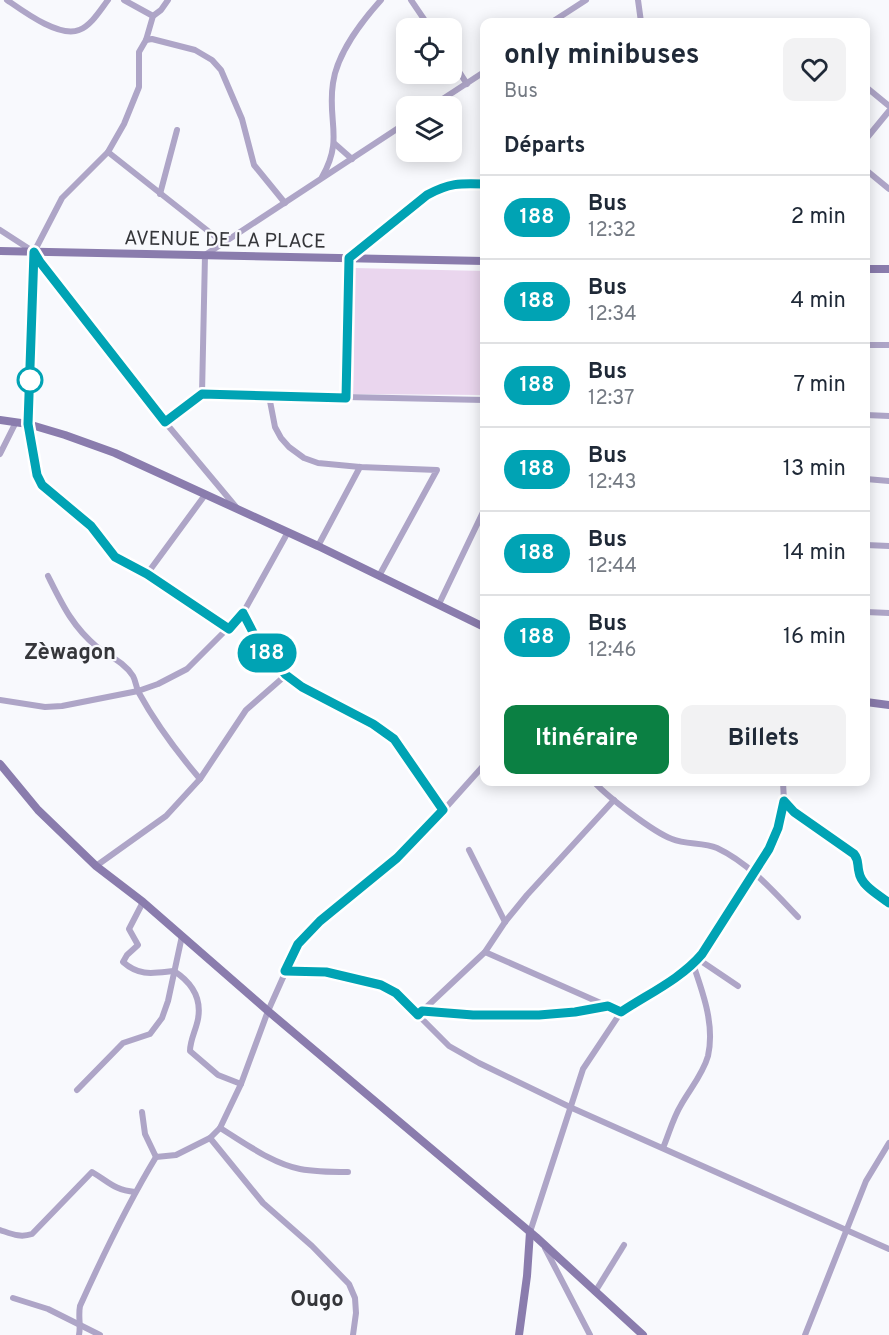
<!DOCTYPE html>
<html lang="fr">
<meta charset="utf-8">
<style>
body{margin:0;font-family:Overpass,sans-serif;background:#f2f2f3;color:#1f2937;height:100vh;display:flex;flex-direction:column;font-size:22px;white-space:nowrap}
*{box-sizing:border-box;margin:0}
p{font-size:20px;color:#747a83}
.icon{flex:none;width:33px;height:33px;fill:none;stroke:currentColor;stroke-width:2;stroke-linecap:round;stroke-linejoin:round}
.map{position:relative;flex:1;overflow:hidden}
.side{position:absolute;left:480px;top:18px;width:390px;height:768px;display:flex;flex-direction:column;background:#fff;border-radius:12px;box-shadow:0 3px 15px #0003}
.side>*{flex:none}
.badge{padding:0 12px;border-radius:20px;font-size:21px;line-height:39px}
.tools{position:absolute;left:396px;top:18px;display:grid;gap:12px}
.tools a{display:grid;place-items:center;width:66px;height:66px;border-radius:12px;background:#fff;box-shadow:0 3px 15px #0003;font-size:30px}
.map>.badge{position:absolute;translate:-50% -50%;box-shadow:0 0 0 3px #fff}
h2{padding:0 24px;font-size:22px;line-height:54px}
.round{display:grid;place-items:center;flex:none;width:63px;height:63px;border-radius:12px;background:#f2f2f3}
.summary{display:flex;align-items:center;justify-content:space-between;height:102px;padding:0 24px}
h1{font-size:28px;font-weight:700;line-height:45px}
.cta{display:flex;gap:12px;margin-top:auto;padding:12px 24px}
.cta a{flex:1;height:69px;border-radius:12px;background:#0b8043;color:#fff;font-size:24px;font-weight:700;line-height:69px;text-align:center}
.cta a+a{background:#f2f2f3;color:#1f2937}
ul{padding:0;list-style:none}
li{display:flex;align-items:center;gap:18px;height:84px;padding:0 24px;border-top:2px solid #e0e1e3}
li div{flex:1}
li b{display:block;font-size:22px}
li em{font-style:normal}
li .badge{min-width:66px;font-weight:700;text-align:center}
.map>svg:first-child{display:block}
.green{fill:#ead6ee}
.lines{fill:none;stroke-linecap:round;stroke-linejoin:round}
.street{stroke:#aea5c7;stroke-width:6}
.secondary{stroke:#8a7cad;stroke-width:8}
.line-casing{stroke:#fff;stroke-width:14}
.line{stroke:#00a3b4;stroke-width:9}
.stop-dot{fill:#fff;stroke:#00a3b4;stroke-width:3}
.labels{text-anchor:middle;stroke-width:4.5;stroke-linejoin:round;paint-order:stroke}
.street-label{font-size:20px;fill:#35363a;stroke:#f8f9fd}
.quarter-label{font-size:22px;font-weight:bold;fill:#35363a;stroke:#f8f9fd}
</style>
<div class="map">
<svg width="889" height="1335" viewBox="0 0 889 1335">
<rect width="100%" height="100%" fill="#f8f9fd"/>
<polygon class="green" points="355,268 484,271 484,395 353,394"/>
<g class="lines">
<g class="street">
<path d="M7,0C23,11 59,38 79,30C91,26 101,9 108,0"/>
<polyline points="124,0 153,16"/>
<polyline points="168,0 161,10 153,16 146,40 139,52 139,87 124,124 108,152 62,198 34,252 28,424 37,475 45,488 91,526 115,557 147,574 229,629"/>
<polyline points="411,0 430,28"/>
<polyline points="638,0 641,22"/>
<polyline points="552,22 586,0"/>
<polyline points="146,40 152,39 195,50 212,60 221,70 242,119 254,165 285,203"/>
<polyline points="452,61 467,84"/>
<polyline points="866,87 889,106"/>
<polyline points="432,106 484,72"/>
<polyline points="866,139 889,111"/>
<polyline points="335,144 352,159"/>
<polyline points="108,152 222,242"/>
<polyline points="866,170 889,189"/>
<path d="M322,177C344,139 327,121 333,83C337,54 362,21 381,0"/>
<polyline points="160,194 177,130"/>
<polyline points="0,230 34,252 40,263 165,422 236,507"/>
<polyline points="866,345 889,345"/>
<polyline points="202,394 205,255 406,123"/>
<polyline points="269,396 275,427 281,438 289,447 304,458 318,463 360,467 437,470 379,576"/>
<path d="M346,398L349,258L427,195C448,183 460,183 484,184"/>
<polyline points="866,415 889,416"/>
<polyline points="165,422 202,394 484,400"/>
<polyline points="0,454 15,424"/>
<polyline points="866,479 889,481"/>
<polyline points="866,545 889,546"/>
<polyline points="318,546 360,467"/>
<polyline points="147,574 205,495"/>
<path d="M48,576C62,604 72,626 97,647C109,656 124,662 133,676C136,681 136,688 139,693C156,724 177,752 200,779"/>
<polyline points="439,604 484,510"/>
<polyline points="866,612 889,613"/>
<polyline points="243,613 258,642 286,675 302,687 373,724 394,739 443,810"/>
<polyline points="0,700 45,707 62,706 138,691 158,684 187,669 243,613 288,532"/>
<path d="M594,782C608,797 653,832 672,839C686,845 703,842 717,848C749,863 774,892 798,917"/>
<path d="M784,802L793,812L854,854C859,860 857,864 859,872C861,886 879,895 889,903"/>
<polyline points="469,850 505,922"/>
<polyline points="96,866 166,816 200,779 246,710 286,675"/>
<path d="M143,902L129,929L138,945L127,955L123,962C140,977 154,973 174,971C191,982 202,997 198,1019C196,1030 190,1040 190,1051L218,1075L241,1084"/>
<polyline points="485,952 621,1012"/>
<polyline points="698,959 738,986"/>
<polyline points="285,971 326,972 389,989 418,1015 449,1046 479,1063 572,1108 889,1249"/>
<path d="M422,1011C468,1017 516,1018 562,1014C578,1012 593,1008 608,1006"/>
<polyline points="418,1015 485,952 505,922 527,895 614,800"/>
<polyline points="77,1090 123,1043 150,1034 162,1018 168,1001 182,936"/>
<polyline points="142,1112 145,1134 156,1157 176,1155 210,1138 220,1128 241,1084 268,1011 298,944 320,921 397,858 425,831 484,765"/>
<path d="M220,1128C245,1143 271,1163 300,1169C316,1172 332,1172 348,1172"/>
<polyline points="210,1138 263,1203 312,1246 349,1284 355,1298 356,1313 353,1335"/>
<path d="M663,1148C669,1134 673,1118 681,1105C690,1089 703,1074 708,1056C715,1025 703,993 693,964"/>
<path d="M0,1230C12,1234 20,1238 32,1234L92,1172C109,1182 114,1190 135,1192"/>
<polyline points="530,1232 583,1069 621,1012 693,964 711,942 774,839 784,801 783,782"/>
<polyline points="545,1248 590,1335"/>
<polyline points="595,1292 624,1245"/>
<polyline points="13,1298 48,1309 100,1335"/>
<path d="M79,1335C81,1325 78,1316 80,1306C103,1255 127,1205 156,1157"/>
<polyline points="805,1335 866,1181 889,1143"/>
</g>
<g class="secondary">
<polyline points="0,251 484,261"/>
<polyline points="866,269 889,269"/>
<polyline points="0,420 28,424 65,435 115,453 318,546 484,627"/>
<polyline points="866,702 889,705"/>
<polyline points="0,764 38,810 96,866 143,902 268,1011 536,1237 643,1335"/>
<polyline points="519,1335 527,1276 530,1232"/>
</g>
</g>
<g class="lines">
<g class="line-casing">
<path id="line" d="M484,184C460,183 449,183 427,195L349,258L346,398L202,394L165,422L40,262L34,252L28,424L37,475L42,485L91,526L115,557L147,574L229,629L243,613L258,642L286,675L302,687L373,724L394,739L443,810L397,858L320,921L298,944L285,971L326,972L381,985L396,993L418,1015L422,1011L473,1015H539L575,1012L608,1006L621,1012C648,994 681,979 702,954L769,849L778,828L784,801L794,812L854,854C859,860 857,864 859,872C861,886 879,895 889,903"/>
</g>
<use href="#line" class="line"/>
</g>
<circle class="stop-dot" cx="30" cy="380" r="12"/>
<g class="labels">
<g class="street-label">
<text transform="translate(225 239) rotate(1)" y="7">AVENUE DE LA PLACE</text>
</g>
<g class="quarter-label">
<text x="70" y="659">Zèwagon</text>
<text x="317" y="1306">Ougo</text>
</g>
</g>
</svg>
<div class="tools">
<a><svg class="icon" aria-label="locate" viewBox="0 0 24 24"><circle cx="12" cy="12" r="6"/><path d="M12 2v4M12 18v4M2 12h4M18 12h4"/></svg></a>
<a><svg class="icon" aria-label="layers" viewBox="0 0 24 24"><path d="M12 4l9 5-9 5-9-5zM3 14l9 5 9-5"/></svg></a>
</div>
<b class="badge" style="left:267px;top:653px;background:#00a3b4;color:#fff">188</b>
<section class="side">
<div class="summary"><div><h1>only minibuses</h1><p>Bus</p></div><a class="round"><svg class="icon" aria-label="heart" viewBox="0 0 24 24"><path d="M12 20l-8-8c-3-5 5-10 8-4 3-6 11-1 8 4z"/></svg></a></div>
<h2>Départs</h2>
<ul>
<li><span class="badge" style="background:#00a3b4;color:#fff">188</span><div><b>Bus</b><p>12:32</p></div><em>2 min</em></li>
<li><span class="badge" style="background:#00a3b4;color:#fff">188</span><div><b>Bus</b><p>12:34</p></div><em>4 min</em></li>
<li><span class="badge" style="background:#00a3b4;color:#fff">188</span><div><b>Bus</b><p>12:37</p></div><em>7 min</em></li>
<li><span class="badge" style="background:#00a3b4;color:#fff">188</span><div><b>Bus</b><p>12:43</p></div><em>13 min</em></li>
<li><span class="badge" style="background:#00a3b4;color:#fff">188</span><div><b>Bus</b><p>12:44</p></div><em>14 min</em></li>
<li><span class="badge" style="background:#00a3b4;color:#fff">188</span><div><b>Bus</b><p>12:46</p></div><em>16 min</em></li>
</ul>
<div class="cta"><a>Itinéraire</a><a>Billets</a></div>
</section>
</div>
